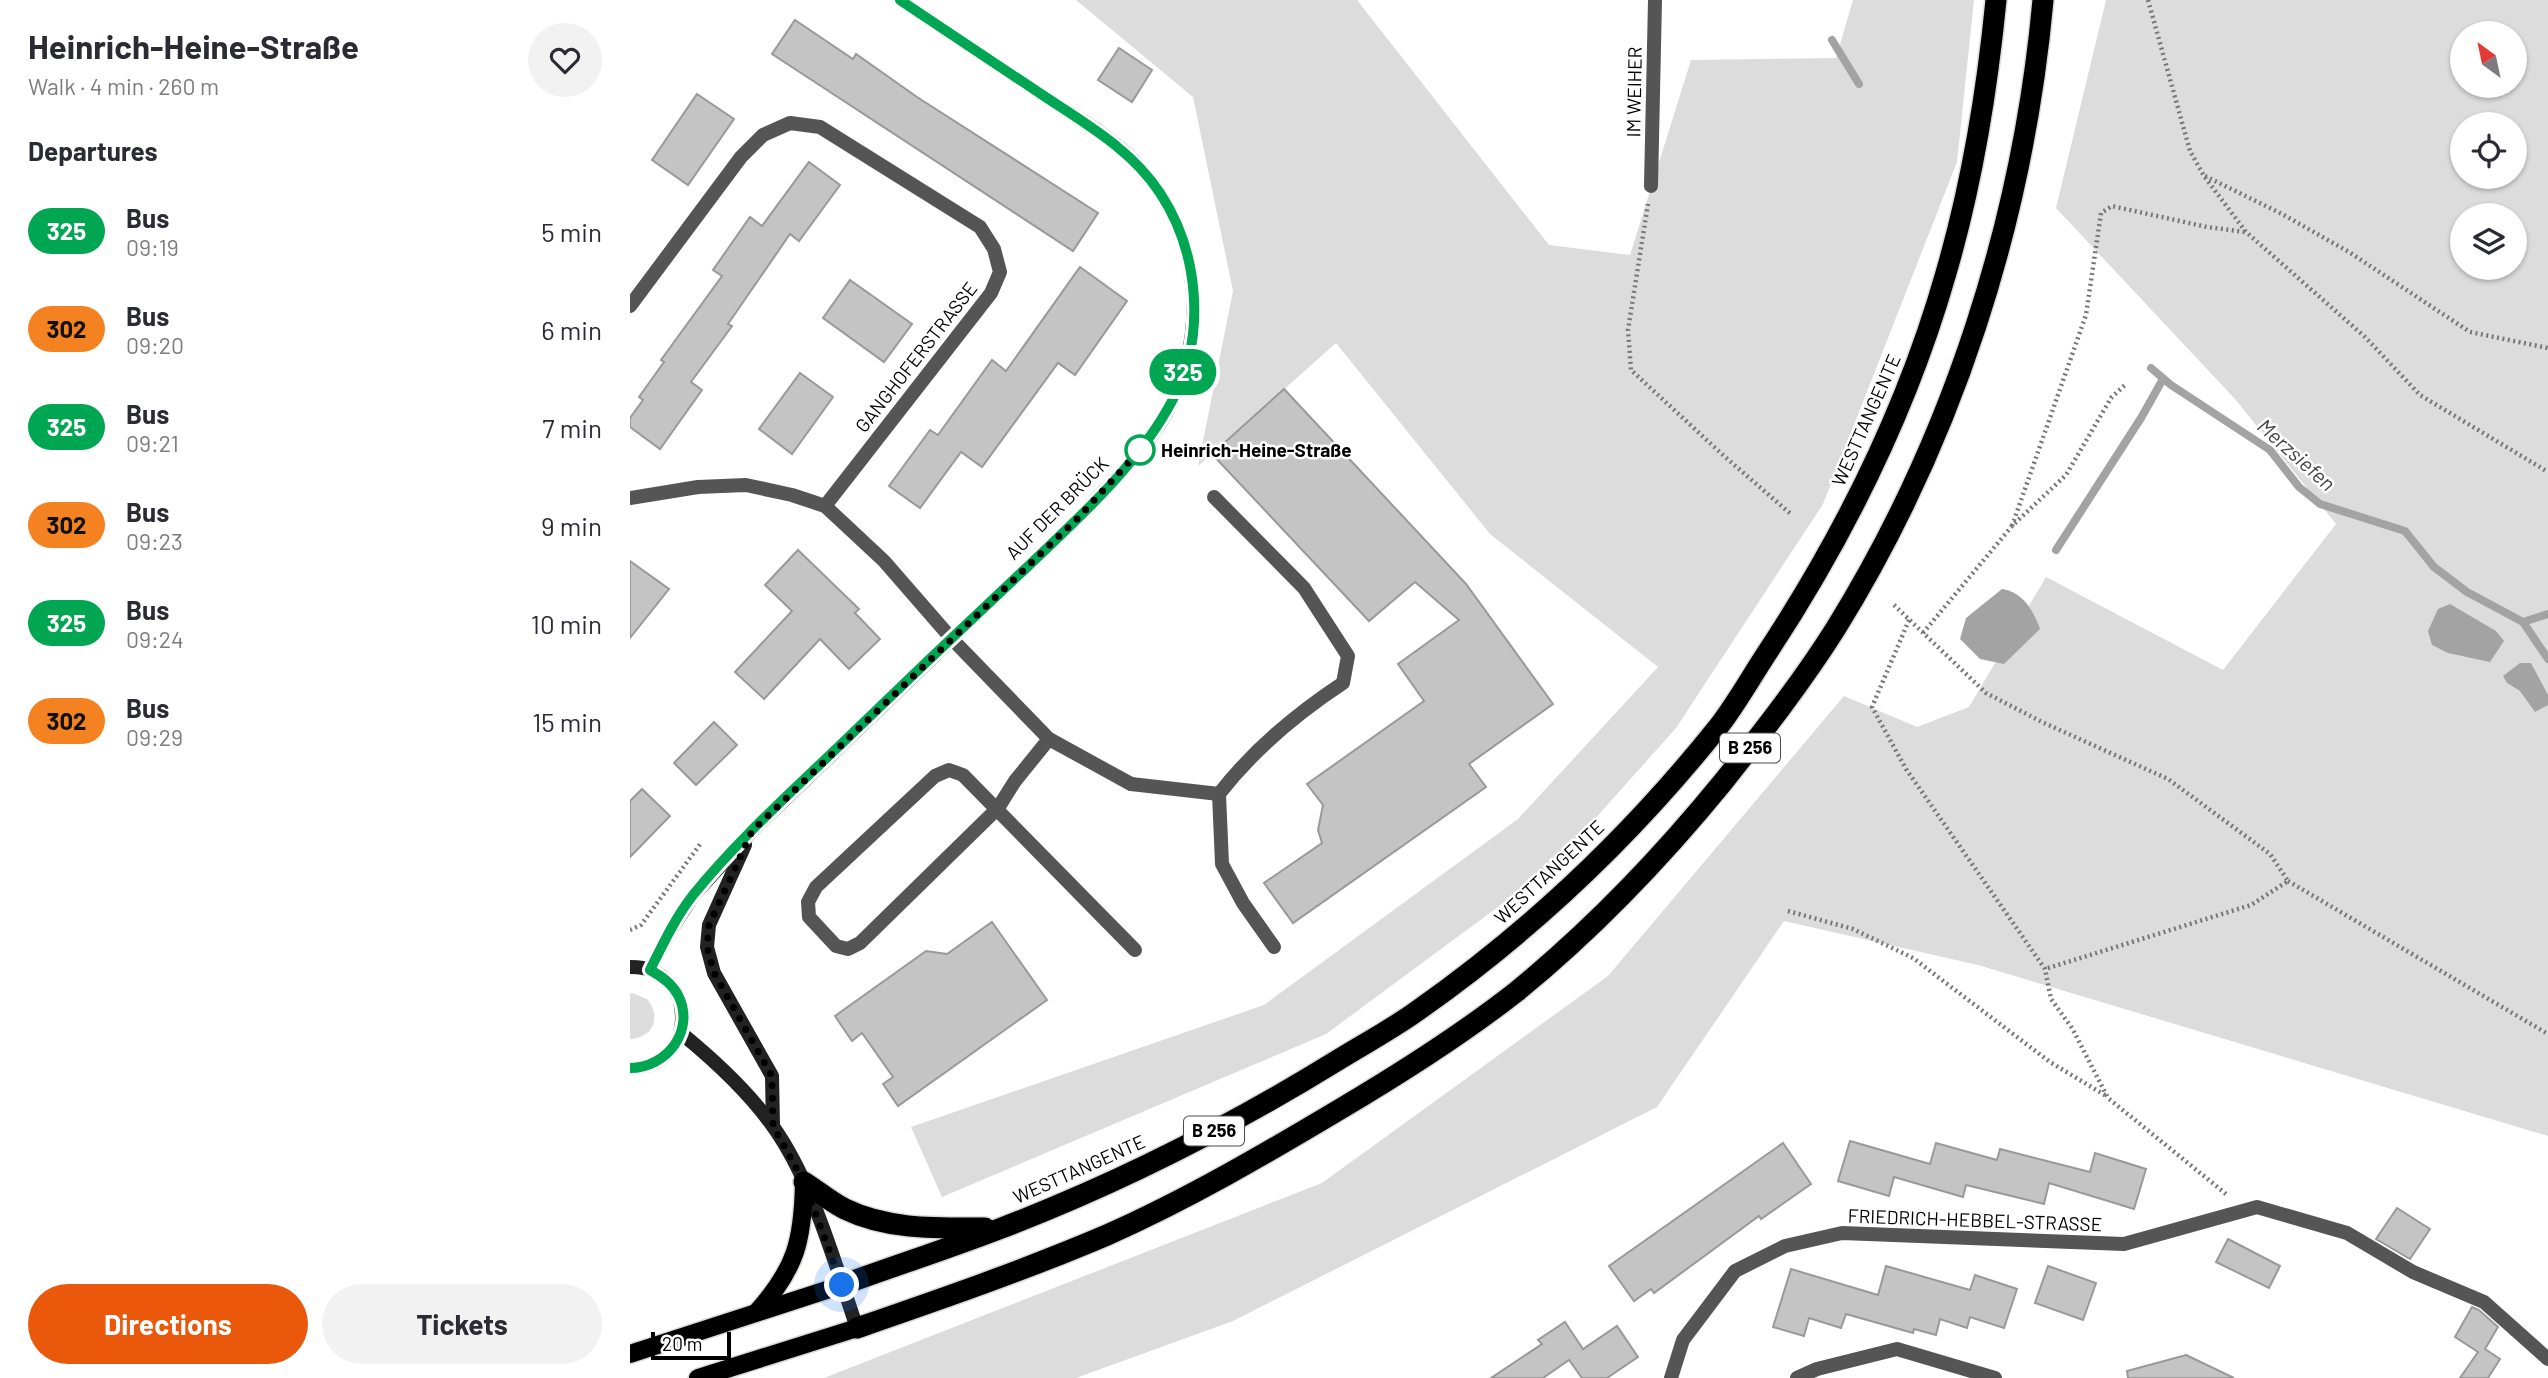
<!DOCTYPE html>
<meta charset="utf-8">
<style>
body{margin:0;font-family:Barlow,sans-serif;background:#f2f2f3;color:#2b2b33;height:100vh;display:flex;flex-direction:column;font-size:26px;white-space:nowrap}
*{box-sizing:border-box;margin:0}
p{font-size:23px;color:#7c7c81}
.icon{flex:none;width:38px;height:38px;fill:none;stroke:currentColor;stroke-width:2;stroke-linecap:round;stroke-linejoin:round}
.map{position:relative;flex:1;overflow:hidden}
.drawer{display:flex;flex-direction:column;background:#fff;width:630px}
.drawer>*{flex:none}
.badge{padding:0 14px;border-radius:23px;font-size:24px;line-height:46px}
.needle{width:46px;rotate:327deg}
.controls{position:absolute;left:1820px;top:21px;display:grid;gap:14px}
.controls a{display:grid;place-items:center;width:77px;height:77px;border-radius:50%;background:#fff;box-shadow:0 2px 5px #0004;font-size:35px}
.scale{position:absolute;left:21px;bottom:18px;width:80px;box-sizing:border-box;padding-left:7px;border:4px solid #000;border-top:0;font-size:19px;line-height:24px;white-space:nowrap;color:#000;-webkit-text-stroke:5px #fff;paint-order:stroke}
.you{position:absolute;width:35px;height:35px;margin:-18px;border:5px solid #fff;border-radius:50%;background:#1a73e8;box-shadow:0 0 0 10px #1a73e833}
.map>.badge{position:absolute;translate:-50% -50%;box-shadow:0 0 0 4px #fff}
h2{padding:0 28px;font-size:26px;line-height:63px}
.round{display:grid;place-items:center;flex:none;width:74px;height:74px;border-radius:37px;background:#f2f2f3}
.summary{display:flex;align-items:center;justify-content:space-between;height:119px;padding:0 28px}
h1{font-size:33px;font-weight:700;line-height:52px}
.cta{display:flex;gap:14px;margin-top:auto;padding:14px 28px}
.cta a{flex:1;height:80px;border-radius:42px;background:#ea580c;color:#fff;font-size:28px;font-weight:700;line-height:80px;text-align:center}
.cta a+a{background:#f2f2f3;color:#2b2b33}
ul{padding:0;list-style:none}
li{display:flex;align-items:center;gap:21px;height:98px;padding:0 28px}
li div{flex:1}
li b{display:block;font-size:26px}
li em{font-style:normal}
li .badge{min-width:77px;font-weight:700;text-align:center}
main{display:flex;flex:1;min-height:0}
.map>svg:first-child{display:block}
.green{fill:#dcdcdc;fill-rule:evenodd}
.water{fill:#a3a3a3}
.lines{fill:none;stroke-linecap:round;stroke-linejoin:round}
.stream{stroke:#a3a3a3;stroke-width:8}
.building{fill:#c4c4c4;stroke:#999;stroke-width:2}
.primary-casing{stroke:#dbdbdb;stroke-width:21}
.highway-casing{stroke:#dbdbdb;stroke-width:24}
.path{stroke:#777;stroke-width:4.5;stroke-dasharray:2 3.5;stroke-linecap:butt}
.lane{stroke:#555;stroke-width:14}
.street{stroke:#555;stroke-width:14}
.secondary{stroke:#222;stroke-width:14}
.primary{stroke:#000;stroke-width:18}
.highway{stroke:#000;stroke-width:21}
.line-casing{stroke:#fff;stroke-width:16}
.line{stroke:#00a651;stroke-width:10}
.walk{stroke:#000;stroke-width:7;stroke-dasharray:0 12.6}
.stop-dot{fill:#fff;stroke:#00a651;stroke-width:3.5}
.labels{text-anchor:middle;stroke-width:5;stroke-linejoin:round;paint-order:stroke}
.shield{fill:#fff;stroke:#4c4c4c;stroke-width:2}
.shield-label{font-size:18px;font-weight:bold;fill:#000}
.street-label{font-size:19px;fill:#000;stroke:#fff}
.stop-label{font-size:19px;font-weight:bold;fill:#000;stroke:#fff;text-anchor:start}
.water-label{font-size:21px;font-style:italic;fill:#444;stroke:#fff}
</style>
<main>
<section class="drawer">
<div class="summary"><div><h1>Heinrich-Heine-Straße</h1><p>Walk · 4 min · 260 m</p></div><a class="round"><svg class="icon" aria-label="heart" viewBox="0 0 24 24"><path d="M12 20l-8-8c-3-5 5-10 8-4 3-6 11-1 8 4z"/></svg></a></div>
<h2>Departures</h2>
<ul>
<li><span class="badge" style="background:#00a651;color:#fff">325</span><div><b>Bus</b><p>09:19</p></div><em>5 min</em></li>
<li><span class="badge" style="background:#f58220;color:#111">302</span><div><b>Bus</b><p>09:20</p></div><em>6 min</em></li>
<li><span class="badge" style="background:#00a651;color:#fff">325</span><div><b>Bus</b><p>09:21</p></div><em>7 min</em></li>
<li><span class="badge" style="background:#f58220;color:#111">302</span><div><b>Bus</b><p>09:23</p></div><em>9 min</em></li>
<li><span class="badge" style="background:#00a651;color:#fff">325</span><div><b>Bus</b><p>09:24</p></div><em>10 min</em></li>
<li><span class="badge" style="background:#f58220;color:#111">302</span><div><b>Bus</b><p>09:29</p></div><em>15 min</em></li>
</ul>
<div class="cta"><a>Directions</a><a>Tickets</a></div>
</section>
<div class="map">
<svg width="1918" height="1378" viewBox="0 0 1918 1378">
<rect width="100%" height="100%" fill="#fff"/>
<g class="green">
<polygon points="446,0 727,0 919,245 1000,255 1061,60 1206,58 1223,0 1344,0 1327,162 1193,504 1046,728 922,867 696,1034 312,1197 281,1127 634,1005 888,819 1028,667 860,534 706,343 568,466 603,291 563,97"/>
<path d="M1476,0H1918V1136L1348,965L1154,921L1027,1107L603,1321L446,1378H194L692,1183L978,976L1214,696L1287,727L1339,707L1416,577L1593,670L1706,524L1605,399L1426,208ZM1832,33H1885V86H1832ZM1832,124H1885V177H1832ZM1832,215H1885V268H1832Z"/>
<path d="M2,993L17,999C32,1017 23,1038 0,1039V994Z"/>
</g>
<g class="water">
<path d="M1372,589C1393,592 1403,610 1410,629L1374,664L1350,659L1330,639L1336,618Z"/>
<polygon points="1820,604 1866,631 1874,641 1860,662 1818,653 1802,645 1798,631 1808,609"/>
<polygon points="1890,663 1901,663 1918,695 1918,705 1905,712 1890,691 1877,683 1873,676"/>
</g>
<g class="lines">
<g class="stream">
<polyline points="1202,40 1229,84"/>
<polyline points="1521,368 1541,385 1640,450 1669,487 1690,504 1775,531 1804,567 1837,592 1893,622 1918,659"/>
<polyline points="1426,550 1511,418 1533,379"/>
<polyline points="1893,622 1918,614"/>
</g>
</g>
<g class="building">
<polygon points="165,20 223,59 226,54 287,97 468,213 443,251 142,54"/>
<polygon points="489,48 522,70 502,102 468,80"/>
<polygon points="67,94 104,119 58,185 22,160"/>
<polygon points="179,162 210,185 169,241 160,234 98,324 102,326 61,382 72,390 30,449 0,427 0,418 13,400 9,397 34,362 31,360 92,276 83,270 120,217 132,226"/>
<polygon points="450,267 497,301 445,375 428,363 352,467 331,452 290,508 259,486 300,430 308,435 362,360 376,371"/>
<polygon points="220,280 282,324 254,362 193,318"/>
<polygon points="170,373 203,397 162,454 129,429"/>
<polygon points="654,389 836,584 923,704 839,764 856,787 663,923 634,883 692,843 688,830 693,805 677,784 794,701 768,664 829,620 785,582 739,621 582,454"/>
<polygon points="168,550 229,609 225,613 250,639 219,669 190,639 134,699 105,672 162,611 135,585"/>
<polygon points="0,561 39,589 0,638"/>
<polygon points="84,722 107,745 66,785 44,763"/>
<polygon points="12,789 40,816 0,857 0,801"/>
<polygon points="362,922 417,1000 268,1106 253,1084 263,1077 232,1033 222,1041 205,1016 296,951 317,954"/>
<polygon points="1220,1141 1300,1164 1306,1143 1367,1160 1370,1149 1460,1172 1465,1153 1516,1169 1504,1209 1419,1183 1414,1204 1336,1185 1333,1197 1264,1177 1259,1196 1208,1181"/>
<polygon points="1153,1143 1181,1184 1131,1219 1129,1216 1024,1293 1021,1289 1004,1301 979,1266"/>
<polygon points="1767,1208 1800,1229 1780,1259 1746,1239"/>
<polygon points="1598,1239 1650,1266 1639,1288 1586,1262"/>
<polygon points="1256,1266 1340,1290 1345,1275 1387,1289 1374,1328 1340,1317 1337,1328 1310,1319 1306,1335 1284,1329 1283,1333 1216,1314 1211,1328 1179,1318 1174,1336 1143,1327 1161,1269 1248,1295"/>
<polygon points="1418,1266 1466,1283 1453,1320 1405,1303"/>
<polygon points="1842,1307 1849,1310 1868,1327 1855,1349 1870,1359 1858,1378 1830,1378 1848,1352 1825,1337"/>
<polygon points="935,1322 953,1349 987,1326 1008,1357 977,1378 952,1378 939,1360 913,1378 861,1378 912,1344 908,1340"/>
<polygon points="1556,1355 1604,1378 1498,1378 1497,1371"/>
</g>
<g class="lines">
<g class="primary-casing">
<g id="primary">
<path d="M127,1312C166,1268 173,1241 174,1182"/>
<polyline points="0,1354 212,1285"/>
<polyline points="68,1378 227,1328"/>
</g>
</g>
<g class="highway-casing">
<g id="highway">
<path d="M174,1182C188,1191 201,1202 215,1209C258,1230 308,1228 355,1228"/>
<path d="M212,1285C264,1266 317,1249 369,1229C487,1184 601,1126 708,1060C734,1044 762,1029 787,1011C901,931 1002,835 1089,726C1106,704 1120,679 1135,656C1213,538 1277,410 1316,273C1342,184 1357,92 1366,0"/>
<path d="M227,1328C311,1299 395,1270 477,1235C558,1199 635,1154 712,1108C771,1073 831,1035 886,992C962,930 1031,858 1093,782C1132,733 1172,682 1206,628C1323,439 1393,221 1413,0"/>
</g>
</g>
<g class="path">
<polyline points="1518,0 1560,151 1574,176 1616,232 1735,337 1790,395 1918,472"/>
<polyline points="1575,176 1652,214 1719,252 1840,332 1918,348"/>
<polyline points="1018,204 998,330 1001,370 1094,456 1162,515"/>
<polyline points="1382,526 1456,315 1471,213 1482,206 1577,227 1615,232"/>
<polyline points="1264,605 1356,693 1412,722 1538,779 1640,854 1658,881 1621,905 1415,969"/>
<polyline points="1279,620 1242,707 1276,769 1415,969 1421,999 1442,1028 1478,1098 1596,1194"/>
<polyline points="1293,633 1382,526 1436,475 1481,398 1495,385"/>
<polyline points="1658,881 1918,1034"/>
<polyline points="1158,911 1223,929 1283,958 1420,1062 1478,1097"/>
<polyline points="0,930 11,925 71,843"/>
</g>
<g class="lane">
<polyline points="419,739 385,781 368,808 230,943 218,949 206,946 179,917 178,902 186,887 305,776 319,770 333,775 505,950"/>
<path d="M501,784L589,794C624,749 666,714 713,683L718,656L674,588L584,497"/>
<polyline points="589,794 592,864 613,903 644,947"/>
</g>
<g class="street">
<polyline points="1021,186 1025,0"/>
<polyline points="0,306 111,157 133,135 160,123 190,127 350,227 364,249 370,272 361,293 195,506"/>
<polyline points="0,498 68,487 116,485 162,495 195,506 254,561 321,638 419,739 501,784"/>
<polyline points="1041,1378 1053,1340 1105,1271 1155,1246 1212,1233 1494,1244 1627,1207 1717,1233 1783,1272 1854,1302 1918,1359"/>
<polyline points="1167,1378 1187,1369 1267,1349 1365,1378"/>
</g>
<g class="secondary">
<polyline points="115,845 79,925 77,947 84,973 142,1076 143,1126"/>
<path d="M0,967C69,966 70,1068 0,1068"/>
<path d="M20,970L41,930L63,896L122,831L448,518C482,482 523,444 544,398C580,319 566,220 502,159C477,134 445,116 416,97C367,65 319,32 270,0"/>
<path d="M51,1033C84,1060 117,1090 142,1125C182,1180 205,1264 227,1328"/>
</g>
<use href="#primary" class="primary"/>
<use href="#highway" class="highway"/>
</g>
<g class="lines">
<g class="line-casing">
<path id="line" d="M0,1068C37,1068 66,1030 48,995C42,983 31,976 20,970C33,944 45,918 63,895C106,842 158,795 207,748C269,688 331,629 394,570C447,519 507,467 542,401C577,337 569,252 530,193C502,150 456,124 414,96C366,64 318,32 270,0"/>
</g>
<use href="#line" class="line"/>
<polyline class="walk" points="212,1285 174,1182 143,1126 142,1076 84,973 77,947 79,925 122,831 448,518 510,450"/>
</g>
<circle class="stop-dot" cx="510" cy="450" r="14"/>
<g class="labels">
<g class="shield">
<rect x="1090" y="733.5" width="60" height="29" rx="5"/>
<rect x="554" y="1116.5" width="60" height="29" rx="5"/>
</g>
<g class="shield-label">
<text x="1120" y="754">B 256</text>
<text x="584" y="1137">B 256</text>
</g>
<g class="street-label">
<text transform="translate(1004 92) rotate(-89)" y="7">IM WEIHER</text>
<text transform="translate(286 357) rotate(-52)" y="7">GANGHOFERSTRASSE</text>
<text transform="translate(1236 420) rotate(-66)" y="7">WESTTANGENTE</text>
<text transform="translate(427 508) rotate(-45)" y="7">AUF DER BRÜCK</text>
<text transform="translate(919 872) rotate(-43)" y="7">WESTTANGENTE</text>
<text transform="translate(449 1169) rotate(-24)" y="7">WESTTANGENTE</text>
<text transform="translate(1345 1220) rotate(2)" y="7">FRIEDRICH-HEBBEL-STRASSE</text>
</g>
<g class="stop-label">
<text x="531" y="457">Heinrich-Heine-Straße</text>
</g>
<g class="water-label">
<text transform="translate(1666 455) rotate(42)" y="7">Merzsiefen</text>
</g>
</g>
</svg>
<div class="controls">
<a><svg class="needle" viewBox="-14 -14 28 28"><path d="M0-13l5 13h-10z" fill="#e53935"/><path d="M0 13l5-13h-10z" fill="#7c7c81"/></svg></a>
<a><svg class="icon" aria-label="locate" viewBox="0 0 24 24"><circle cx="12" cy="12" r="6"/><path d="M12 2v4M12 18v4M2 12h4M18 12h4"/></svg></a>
<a><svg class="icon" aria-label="layers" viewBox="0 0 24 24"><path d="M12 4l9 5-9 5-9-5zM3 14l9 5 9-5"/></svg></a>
</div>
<div class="scale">20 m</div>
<div class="you" style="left:212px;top:1285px"></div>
<b class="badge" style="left:553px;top:372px;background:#00a651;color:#fff">325</b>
</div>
</main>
